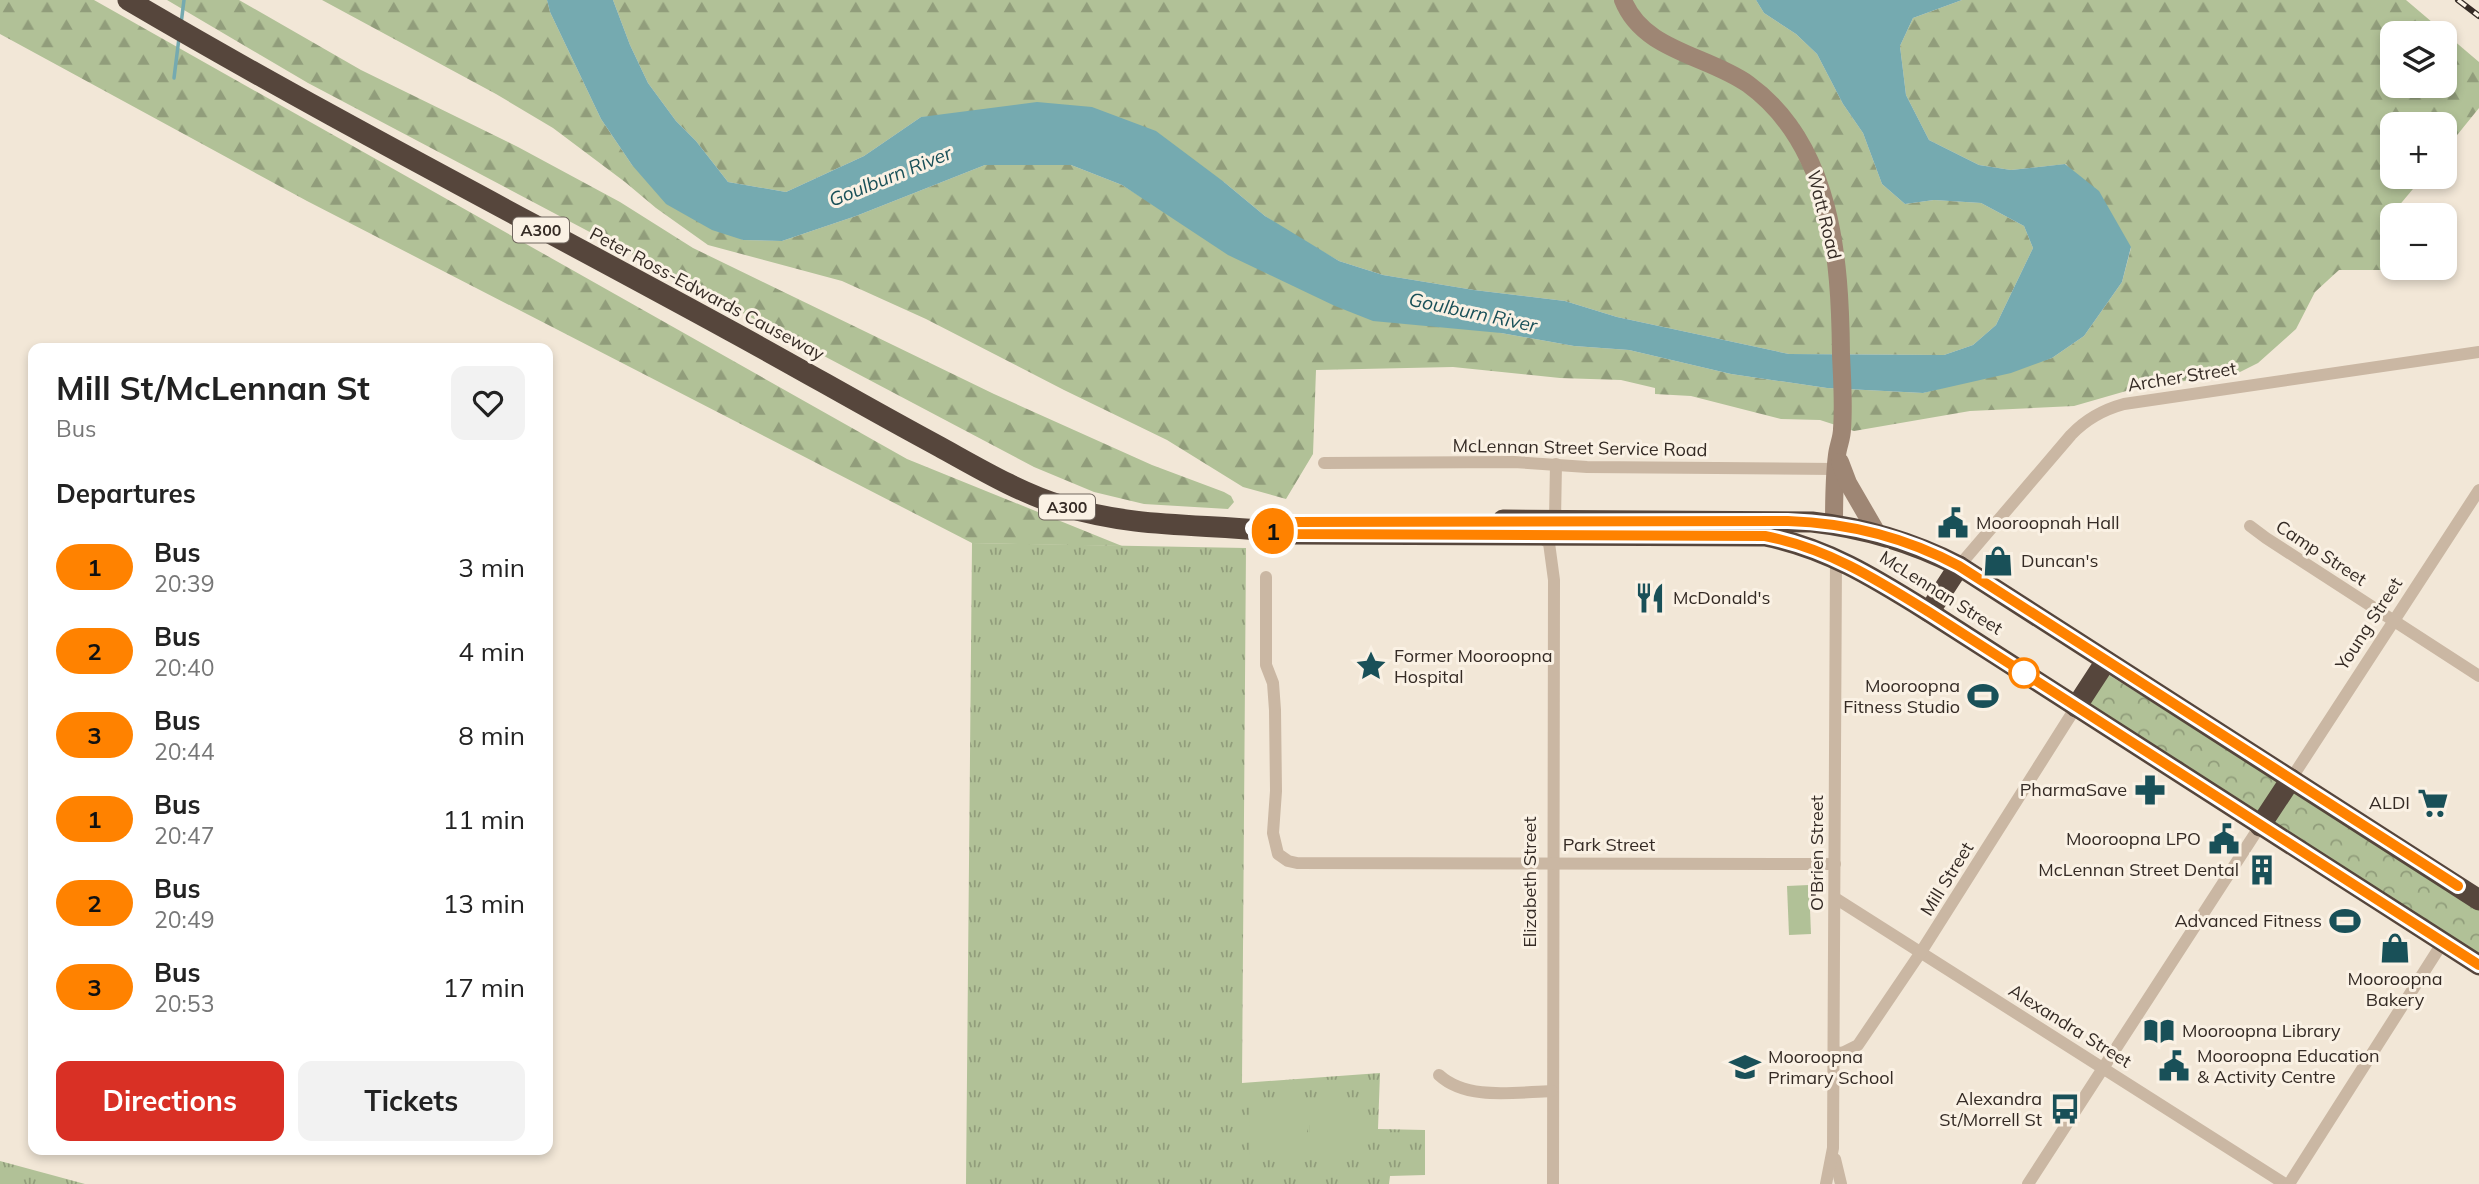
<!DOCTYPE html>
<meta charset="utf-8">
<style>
body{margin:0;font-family:Mulish,sans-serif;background:#f2f2f2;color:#222;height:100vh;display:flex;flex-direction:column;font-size:26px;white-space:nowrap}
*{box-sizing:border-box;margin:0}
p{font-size:23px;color:#767676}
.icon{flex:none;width:38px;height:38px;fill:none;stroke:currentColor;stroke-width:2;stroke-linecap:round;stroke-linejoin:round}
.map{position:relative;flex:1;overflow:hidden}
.details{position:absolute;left:28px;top:343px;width:525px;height:812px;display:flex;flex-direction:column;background:#fff;border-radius:14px;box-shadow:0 4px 10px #0003}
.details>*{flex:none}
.badge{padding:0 14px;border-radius:23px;font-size:24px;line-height:46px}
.controls{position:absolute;left:2380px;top:21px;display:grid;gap:14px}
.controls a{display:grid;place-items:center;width:77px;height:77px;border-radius:14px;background:#fff;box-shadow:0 4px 10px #0003;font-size:35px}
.map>.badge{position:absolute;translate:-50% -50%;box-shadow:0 0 0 4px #fff}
h2{padding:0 28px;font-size:26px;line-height:63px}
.round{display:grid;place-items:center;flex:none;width:74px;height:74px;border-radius:14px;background:#f2f2f2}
.headline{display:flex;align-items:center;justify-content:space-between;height:119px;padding:0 28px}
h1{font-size:33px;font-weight:700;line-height:52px}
.cta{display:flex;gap:14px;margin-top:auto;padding:14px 28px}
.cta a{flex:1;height:80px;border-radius:14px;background:#d93025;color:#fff;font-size:28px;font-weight:700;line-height:80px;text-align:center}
.cta a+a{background:#f2f2f2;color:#222}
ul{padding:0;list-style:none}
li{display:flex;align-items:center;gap:21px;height:84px;padding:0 28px}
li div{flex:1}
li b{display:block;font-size:26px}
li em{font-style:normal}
li .badge{min-width:77px;font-weight:700;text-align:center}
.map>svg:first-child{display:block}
.grass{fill:url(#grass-tufts)}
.forest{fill:url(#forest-firs);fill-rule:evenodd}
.park{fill:url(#park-crowns)}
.pitch{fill:#b1c197}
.water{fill:#75aab0}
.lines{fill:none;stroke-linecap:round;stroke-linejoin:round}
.stream{stroke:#75aab0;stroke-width:3.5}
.street{stroke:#cab7a3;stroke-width:12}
.secondary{stroke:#9e8674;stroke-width:18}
.highway{stroke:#56463c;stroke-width:21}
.rail-casing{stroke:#352b25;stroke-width:6}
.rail{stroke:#faf1e4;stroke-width:3.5;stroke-dasharray:10;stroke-linecap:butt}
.line-casing{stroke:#fff;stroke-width:16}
.line{stroke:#ff8200;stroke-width:10}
.stop-dot{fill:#fff;stroke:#ff8200;stroke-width:3.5}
.labels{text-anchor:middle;stroke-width:6;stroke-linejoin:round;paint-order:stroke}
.shield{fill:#faf1e4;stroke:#70665e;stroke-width:2}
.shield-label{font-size:16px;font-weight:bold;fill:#352b25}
.street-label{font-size:18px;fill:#352b25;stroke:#faf1e4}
.poi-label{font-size:18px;fill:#352b25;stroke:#faf1e4;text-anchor:start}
.water-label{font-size:19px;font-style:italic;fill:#195058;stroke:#faf1e4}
</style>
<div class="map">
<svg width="2479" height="1184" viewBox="0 0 2479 1184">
<defs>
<pattern id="grass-tufts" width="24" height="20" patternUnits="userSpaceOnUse" patternTransform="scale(1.75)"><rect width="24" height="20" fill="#b1c197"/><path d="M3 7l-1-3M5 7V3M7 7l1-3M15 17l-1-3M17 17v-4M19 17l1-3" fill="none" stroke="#919d7b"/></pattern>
<pattern id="forest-firs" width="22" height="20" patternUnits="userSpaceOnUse" patternTransform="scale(1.75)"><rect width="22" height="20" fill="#b1c197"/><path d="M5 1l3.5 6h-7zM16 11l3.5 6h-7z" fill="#919d7b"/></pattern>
<pattern id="park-crowns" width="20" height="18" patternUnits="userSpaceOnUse" patternTransform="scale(1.75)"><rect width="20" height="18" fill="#b1c197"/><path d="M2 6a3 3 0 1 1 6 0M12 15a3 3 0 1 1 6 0" fill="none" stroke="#919d7b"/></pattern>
</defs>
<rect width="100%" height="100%" fill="#f2e7d7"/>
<g class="grass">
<polygon points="972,543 1246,548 1242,1083 1380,1073 1378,1129 1425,1130 1425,1175 1390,1176 1389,1184 966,1184"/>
<polygon points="0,1161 85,1184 0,1184"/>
</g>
<g class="forest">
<polygon points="0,0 94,0 907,459 1122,546 972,543 307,201 0,34"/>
<polygon points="167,0 239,0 361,70 518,147 620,202 693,248 994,394 1152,465 1224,492 1231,496 1234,502 1228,509 1144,504 1094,492 1034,467 308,83"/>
<path d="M322,0H547L550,12L601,119L632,165L743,240L782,241L856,216L985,165H1071L1122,185L1162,210L1501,333L1574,346L1629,350L1731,374L1827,388L1923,393L2052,358L2084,336L2122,282L2131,248L2117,226L2066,164L2011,170L1979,165L1929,140L1906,95L1900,46L1913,18L1962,0H2406L2479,62V108L2445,150V124H2392V177H2423L2392,214V268H2400V270H2339L2315,292L2296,329L2258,363L2232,376L2147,385L2074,406L1970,411L1854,431L1820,420L1781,419L1691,396L1655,394V388L1621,380L1560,378L1453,367L1316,370L1313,454L1286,499L1243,487L1167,440L1064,390L926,319L842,281L708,245L656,208L625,182L553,128L496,94ZM2392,33H2445V86H2392Z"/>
<polygon points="613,0 1756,0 1764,13 1796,34 1817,54 1843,104 1863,133 1882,184 1905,204 1934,200 1981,203 2024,226 2033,248 1996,325 1973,345 1944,355 1789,354 1617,317 1565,301 1474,290 1383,275 1339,261 1290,233 1265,216 1224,182 943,116 921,117 864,156 786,192 728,182 696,141 676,121 648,83 630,45"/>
</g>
<g class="park">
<polygon points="2109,675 2282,783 2259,815 2088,705"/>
<polygon points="2293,788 2479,910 2479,957 2269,823"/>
</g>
<g class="pitch">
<polygon points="1809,885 1811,934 1789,935 1787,886"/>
<polygon points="1249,1099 1307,1099 1307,1156 1250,1156"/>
<rect x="1310" y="1099" width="57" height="57"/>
</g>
<polygon class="water" points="547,0 613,0 630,45 648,83 676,121 696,141 728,182 786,192 864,156 921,117 1037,102 1092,107 1156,131 1224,182 1265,216 1339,261 1383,275 1474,290 1565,301 1617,317 1789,354 1944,355 1973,345 1996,325 2033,248 2024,226 1981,203 1934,200 1905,204 1882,184 1863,133 1843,104 1817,54 1796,34 1764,13 1756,0 1962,0 1913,18 1900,46 1906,95 1929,140 1979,165 2011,170 2065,164 2099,191 2131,247 2122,282 2084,336 2052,358 2011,373 1923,393 1827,388 1731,374 1629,350 1574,346 1501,333 1373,321 1335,306 1228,255 1122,185 1071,165 985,165 856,216 782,241 743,240 712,230 666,204 632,165 601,119 550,12"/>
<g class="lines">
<g class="stream">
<polyline points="181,24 184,0"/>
<polyline points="174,78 179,38"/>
</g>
<g class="street">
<polyline points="1324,463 1514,462 1587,467 1836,469"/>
<polyline points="1555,520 1556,464"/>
<polyline points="2250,526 2266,538 2479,676"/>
<polyline points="1539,536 1549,543 1554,580 1553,1184"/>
<path d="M1959,566L2071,435C2086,419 2102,410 2124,404L2479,352"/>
<polyline points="1266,577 1266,665 1273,683 1275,710 1276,791 1273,833 1278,854 1288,861 1297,863 1835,864"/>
<polyline points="2291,779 2479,490"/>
<polyline points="1835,898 2285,1184"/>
<polyline points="1834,1052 1842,1053 1858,1045 1921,952 2076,707"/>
<path d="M1439,1075C1467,1101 1516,1092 1552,1091"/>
<polyline points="1835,1159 1841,1184"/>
<polyline points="1826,1184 1833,1148 1836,557"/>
<polyline points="2028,1184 2260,826"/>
<polyline points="2289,1184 2443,942"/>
</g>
<g class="secondary">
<path d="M1623,0C1643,51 1707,55 1748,84C1832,145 1840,258 1841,354C1842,379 1844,404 1842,429C1842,438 1838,446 1837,455C1834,478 1834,501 1834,524"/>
<polyline points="1840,462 1848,483 1877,533"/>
</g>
<g class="highway">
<path d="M128,0C325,116 528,220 729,330C799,368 869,409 940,447C980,469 1020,493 1063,506C1143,531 1215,522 1296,534L1765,536C1827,548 1876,579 1929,612L2479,965"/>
<path d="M1503,520L1812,522C1865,528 1912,542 1959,566L2479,900"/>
<polyline points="1929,612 1959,566"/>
<polyline points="2076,707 2106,661"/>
<polyline points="2260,826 2291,779"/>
</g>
<g class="rail-casing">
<polyline id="rail" points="2458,0 2479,16"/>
</g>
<use href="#rail" class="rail"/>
</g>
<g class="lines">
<g class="line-casing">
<path id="line" d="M2458,886L1959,566C1905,537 1849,523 1788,521L1293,522L1253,528L1296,534L1765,536C1827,548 1876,579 1929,612L2479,965"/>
</g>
<use href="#line" class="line"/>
</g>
<defs>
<g id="civic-bare" transform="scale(2.415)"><path d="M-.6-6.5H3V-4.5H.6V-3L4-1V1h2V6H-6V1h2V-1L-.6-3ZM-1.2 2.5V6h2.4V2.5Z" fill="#195058" stroke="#faf1e4" stroke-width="2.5" paint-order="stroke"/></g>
<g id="shop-bare" transform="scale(2.415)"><path d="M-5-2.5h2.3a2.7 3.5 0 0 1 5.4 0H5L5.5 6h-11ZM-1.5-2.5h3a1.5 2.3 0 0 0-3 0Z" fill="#195058" stroke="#faf1e4" stroke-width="2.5" paint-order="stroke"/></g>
<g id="restaurant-bare" transform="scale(2.415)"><path d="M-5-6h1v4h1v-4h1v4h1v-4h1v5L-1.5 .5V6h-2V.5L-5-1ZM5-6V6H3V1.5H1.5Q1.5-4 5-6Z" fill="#195058" stroke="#faf1e4" stroke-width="2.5" paint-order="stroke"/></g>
<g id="sight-bare" transform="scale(2.415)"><path d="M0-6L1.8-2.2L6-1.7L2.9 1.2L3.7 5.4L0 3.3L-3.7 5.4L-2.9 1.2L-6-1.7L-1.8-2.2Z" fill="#195058" stroke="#faf1e4" stroke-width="2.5" paint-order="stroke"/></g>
<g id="stadium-bare" transform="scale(2.415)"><path d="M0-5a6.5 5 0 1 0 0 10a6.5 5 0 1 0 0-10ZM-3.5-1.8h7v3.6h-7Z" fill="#195058" stroke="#faf1e4" stroke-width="2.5" paint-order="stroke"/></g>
<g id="pharmacy-bare" transform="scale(2.415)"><path d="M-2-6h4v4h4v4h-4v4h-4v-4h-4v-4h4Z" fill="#195058" stroke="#faf1e4" stroke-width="2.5" paint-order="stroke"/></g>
<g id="supermarket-bare" transform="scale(2.415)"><path d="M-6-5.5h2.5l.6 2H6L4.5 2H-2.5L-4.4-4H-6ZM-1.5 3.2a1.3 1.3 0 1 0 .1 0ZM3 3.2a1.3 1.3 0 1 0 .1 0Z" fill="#195058" stroke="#faf1e4" stroke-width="2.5" paint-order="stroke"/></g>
<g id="building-bare" transform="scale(2.415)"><path d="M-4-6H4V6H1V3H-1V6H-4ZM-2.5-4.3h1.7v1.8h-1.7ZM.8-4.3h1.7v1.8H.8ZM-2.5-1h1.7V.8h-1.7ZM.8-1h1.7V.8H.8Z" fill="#195058" stroke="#faf1e4" stroke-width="2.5" paint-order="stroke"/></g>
<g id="library-bare" transform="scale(2.415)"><path d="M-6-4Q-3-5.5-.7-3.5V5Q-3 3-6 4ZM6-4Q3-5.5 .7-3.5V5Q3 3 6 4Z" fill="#195058" stroke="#faf1e4" stroke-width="2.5" paint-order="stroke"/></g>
<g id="school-bare" transform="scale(2.415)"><path d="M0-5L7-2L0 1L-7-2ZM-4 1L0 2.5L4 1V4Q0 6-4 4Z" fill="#195058" stroke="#faf1e4" stroke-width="2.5" paint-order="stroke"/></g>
<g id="bus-bare" transform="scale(2.415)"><path d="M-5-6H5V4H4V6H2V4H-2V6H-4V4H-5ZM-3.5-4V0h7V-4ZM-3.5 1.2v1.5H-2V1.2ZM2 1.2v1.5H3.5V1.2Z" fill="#195058" stroke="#faf1e4" stroke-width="2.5" paint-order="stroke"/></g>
</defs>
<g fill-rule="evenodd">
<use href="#civic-bare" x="1953" y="523"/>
<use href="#shop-bare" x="1998" y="561"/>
<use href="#restaurant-bare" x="1650" y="598"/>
<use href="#sight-bare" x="1371" y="666"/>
<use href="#stadium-bare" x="1983" y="696"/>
<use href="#pharmacy-bare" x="2150" y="790"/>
<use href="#supermarket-bare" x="2433" y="803"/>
<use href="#civic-bare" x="2224" y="839"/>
<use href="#building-bare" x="2262" y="870"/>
<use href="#stadium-bare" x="2345" y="921"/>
<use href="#shop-bare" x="2395" y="948"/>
<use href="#library-bare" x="2159" y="1031"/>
<use href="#civic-bare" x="2174" y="1066"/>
<use href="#school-bare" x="1745" y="1067"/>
<use href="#bus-bare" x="2065" y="1109"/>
</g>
<circle class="stop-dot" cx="2024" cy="673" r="14"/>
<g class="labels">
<g class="shield">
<rect x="513" y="217.5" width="56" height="25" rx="5"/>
<rect x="1039" y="494.5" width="56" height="25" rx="5"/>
</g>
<g class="shield-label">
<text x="541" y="236">A300</text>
<text x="1067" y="513">A300</text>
</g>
<g class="street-label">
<text transform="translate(1824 215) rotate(76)" y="6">Watt Road</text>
<text transform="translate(707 294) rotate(28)" y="6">Peter Ross-Edwards Causeway</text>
<text transform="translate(2182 377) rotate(-9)" y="6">Archer Street</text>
<text transform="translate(1580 448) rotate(1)" y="6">McLennan Street Service Road</text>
<text transform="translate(2321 553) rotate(33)" y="6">Camp Street</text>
<text transform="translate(1941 593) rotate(32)" y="6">McLennan Street</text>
<text transform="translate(2369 624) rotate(-57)" y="6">Young Street</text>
<text x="1609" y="851">Park Street</text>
<text transform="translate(1817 853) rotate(-90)" y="6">O'Brien Street</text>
<text transform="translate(1947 879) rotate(-58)" y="6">Mill Street</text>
<text transform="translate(1530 882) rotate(-90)" y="6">Elizabeth Street</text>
<text transform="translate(2070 1026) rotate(32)" y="6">Alexandra Street</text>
</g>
<g class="poi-label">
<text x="1976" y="529">Mooroopnah Hall</text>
<text x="2021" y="567">Duncan's</text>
<text x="1673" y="604">McDonald's</text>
<text x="1394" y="662">Former Mooroopna<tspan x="1394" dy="21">Hospital</tspan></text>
<text x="1960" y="692" text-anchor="end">Mooroopna<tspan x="1960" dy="21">Fitness Studio</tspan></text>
<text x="2127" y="796" text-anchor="end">PharmaSave</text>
<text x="2410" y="809" text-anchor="end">ALDI</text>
<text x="2201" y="845" text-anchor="end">Mooroopna LPO</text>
<text x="2239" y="876" text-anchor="end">McLennan Street Dental</text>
<text x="2322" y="927" text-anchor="end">Advanced Fitness</text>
<text x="2395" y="985" text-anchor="middle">Mooroopna<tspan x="2395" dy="21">Bakery</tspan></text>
<text x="2182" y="1037">Mooroopna Library</text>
<text x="2197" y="1062">Mooroopna Education<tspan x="2197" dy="21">&amp; Activity Centre</tspan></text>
<text x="1768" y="1063">Mooroopna<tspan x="1768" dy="21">Primary School</tspan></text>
<text x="2042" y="1105" text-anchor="end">Alexandra<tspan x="2042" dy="21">St/Morrell St</tspan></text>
</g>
<g class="water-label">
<text transform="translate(890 176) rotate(-22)" y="7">Goulburn River</text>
<text transform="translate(1473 312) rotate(12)" y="7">Goulburn River</text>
</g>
</g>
</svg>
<div class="controls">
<a><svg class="icon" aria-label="layers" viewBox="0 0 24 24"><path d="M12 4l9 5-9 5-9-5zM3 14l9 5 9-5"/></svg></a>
<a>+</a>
<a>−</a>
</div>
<b class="badge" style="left:1273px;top:531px;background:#ff8200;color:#111">1</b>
<section class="details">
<div class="headline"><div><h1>Mill St/McLennan St</h1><p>Bus</p></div><a class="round"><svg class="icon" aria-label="heart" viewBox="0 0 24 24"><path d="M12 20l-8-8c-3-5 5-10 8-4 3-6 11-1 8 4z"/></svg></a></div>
<h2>Departures</h2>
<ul>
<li><span class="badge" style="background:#ff8200;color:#111">1</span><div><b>Bus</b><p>20:39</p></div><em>3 min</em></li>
<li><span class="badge" style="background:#ff8200;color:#111">2</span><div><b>Bus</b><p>20:40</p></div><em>4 min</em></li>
<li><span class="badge" style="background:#ff8200;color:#111">3</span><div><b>Bus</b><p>20:44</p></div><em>8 min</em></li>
<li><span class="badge" style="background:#ff8200;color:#111">1</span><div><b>Bus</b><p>20:47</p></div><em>11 min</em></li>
<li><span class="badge" style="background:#ff8200;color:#111">2</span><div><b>Bus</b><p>20:49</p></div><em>13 min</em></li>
<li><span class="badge" style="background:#ff8200;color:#111">3</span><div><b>Bus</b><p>20:53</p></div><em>17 min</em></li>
</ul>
<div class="cta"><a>Directions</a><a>Tickets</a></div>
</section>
</div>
